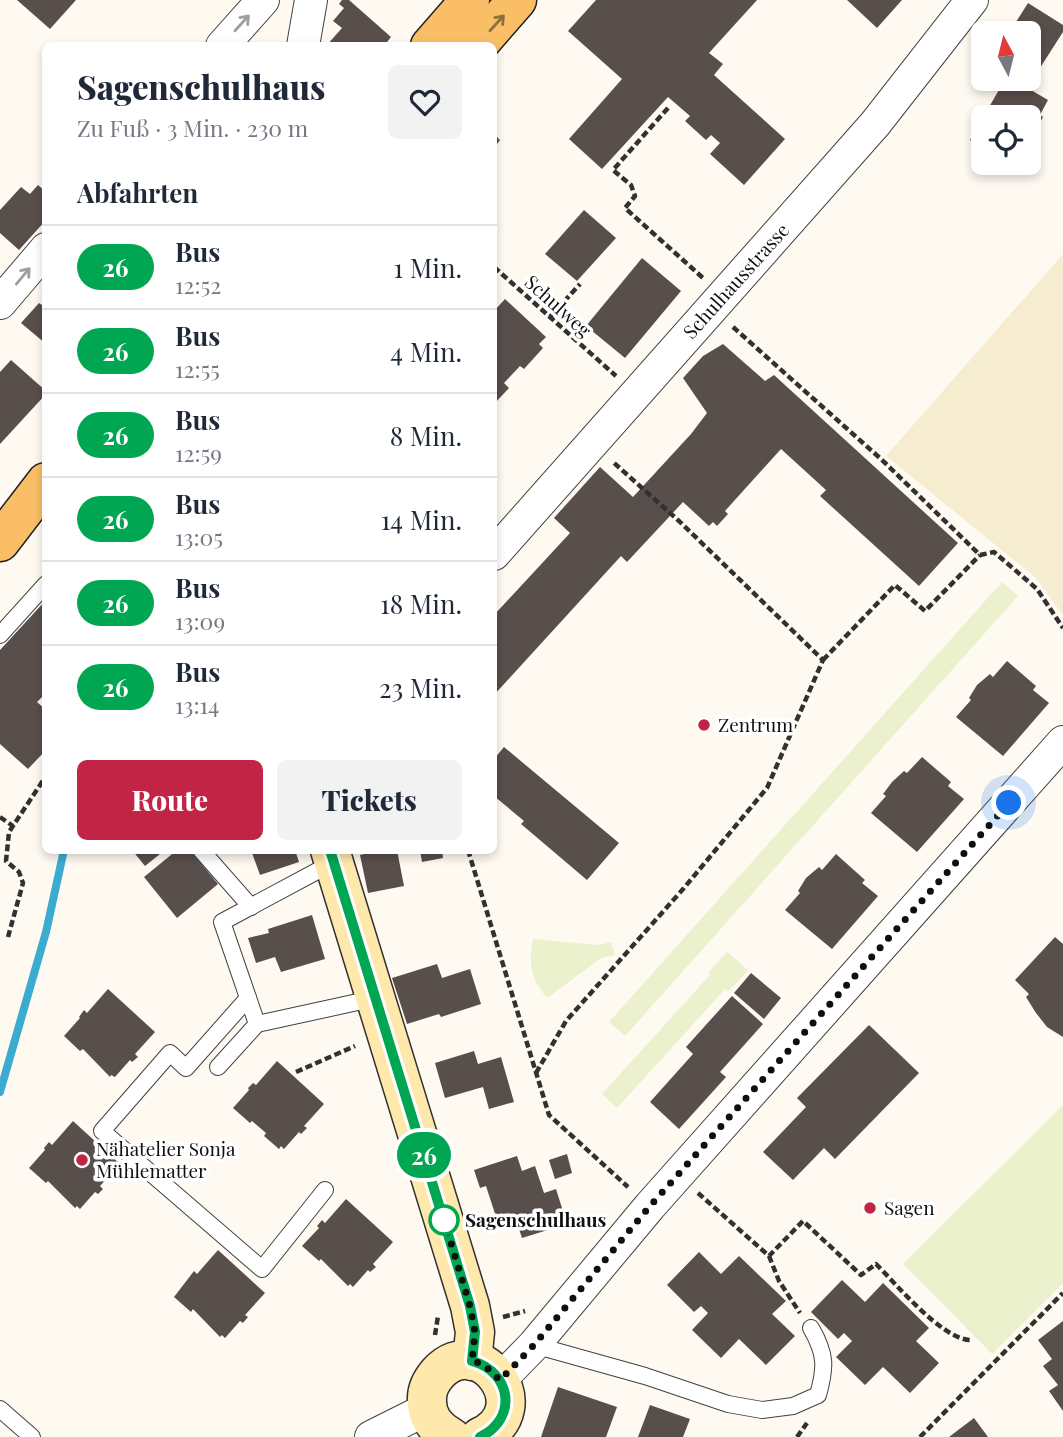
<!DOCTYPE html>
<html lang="de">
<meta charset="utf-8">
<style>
body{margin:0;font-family:"Playfair Display",serif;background:#f2f2f3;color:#1f2937;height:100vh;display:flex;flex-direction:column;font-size:26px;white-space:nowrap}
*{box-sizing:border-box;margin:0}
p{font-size:23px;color:#747a83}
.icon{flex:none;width:38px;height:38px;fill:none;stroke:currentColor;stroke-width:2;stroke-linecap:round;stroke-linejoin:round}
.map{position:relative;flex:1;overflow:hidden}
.sheet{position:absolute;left:42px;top:42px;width:455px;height:812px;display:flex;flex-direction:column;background:#fff;border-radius:10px;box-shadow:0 4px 10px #0003}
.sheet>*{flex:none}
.badge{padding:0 14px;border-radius:23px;font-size:24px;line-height:46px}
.needle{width:46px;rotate:353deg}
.fabs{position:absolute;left:971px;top:21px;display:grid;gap:14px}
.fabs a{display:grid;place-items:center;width:70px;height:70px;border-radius:10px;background:#fff;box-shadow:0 4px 10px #0003;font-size:35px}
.you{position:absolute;width:35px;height:35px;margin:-18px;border:5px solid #fff;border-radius:50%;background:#1a73e8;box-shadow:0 0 0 10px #1a73e833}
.map>.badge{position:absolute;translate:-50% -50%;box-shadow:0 0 0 4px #fff}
h2{padding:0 35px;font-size:26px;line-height:63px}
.round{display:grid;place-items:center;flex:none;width:74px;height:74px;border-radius:10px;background:#f2f2f3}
.head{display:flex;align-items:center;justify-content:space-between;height:119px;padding:0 35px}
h1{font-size:33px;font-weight:800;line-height:52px}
.button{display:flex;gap:14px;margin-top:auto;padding:14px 35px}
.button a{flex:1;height:80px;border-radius:10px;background:#c22445;color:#fff;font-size:28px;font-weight:800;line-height:80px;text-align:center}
.button a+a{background:#f2f2f3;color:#1f2937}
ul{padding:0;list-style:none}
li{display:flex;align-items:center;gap:21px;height:84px;padding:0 35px;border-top:2px solid #e0e1e3}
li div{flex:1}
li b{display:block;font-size:26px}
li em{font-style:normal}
li .badge{min-width:77px;font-weight:700;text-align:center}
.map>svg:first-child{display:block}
.farmland{fill:#f6ecd0}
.pitch{fill:#eaf1cc}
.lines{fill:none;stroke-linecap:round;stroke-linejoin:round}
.stream{stroke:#3baccf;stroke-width:8}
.building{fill:#584e4b}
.lane-casing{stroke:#424242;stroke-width:18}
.street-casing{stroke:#424242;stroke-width:34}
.secondary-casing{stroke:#313131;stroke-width:41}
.primary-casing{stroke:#202020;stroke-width:41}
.path{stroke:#313131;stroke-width:4.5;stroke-dasharray:7 3.5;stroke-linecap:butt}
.lane{stroke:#fff;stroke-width:16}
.street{stroke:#fff;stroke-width:32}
.secondary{stroke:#ffe8ac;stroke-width:38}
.primary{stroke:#fabe66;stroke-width:38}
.oneway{stroke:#9f9f9f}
.oneway2{stroke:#906f3f}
.line-casing{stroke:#fff;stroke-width:16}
.line{stroke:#00a651;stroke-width:10}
.walk{stroke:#0f0f0f;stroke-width:7;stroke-dasharray:0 12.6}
.poi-dot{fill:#c22445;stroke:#fff;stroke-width:2.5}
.stop-dot{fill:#fff;stroke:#00a651;stroke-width:3.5}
.labels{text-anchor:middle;stroke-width:7;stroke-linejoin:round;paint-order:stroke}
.street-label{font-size:19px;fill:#0f0f0f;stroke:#fff}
.poi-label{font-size:19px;fill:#0f0f0f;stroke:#fff;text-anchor:start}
.stop-label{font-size:19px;font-weight:bold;fill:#0f0f0f;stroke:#fff;text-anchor:start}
</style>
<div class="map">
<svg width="1063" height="1437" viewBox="0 0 1063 1437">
<rect width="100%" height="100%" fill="#fffaf1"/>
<polygon class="farmland" points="1063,254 1063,615 1035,577 886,456"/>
<g class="pitch">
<polygon points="1002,582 1018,596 625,1036 609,1022"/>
<path d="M533,939L599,945L611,942L615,955L601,958L547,998C531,979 528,963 533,939Z"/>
<polygon points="727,952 748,970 729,991 725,989 617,1108 602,1094 710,975 708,973"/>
<polygon points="1063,1105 1063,1283 992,1354 903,1264"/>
</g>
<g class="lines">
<polyline class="stream" points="0,1092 46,932 64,850"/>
</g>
<g class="building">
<polygon points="17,0 76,0 50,29"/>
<polygon points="342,0 349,0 391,37 384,46 326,46 342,28 333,21 344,8 339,4"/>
<polygon points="596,0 757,0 709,53 723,64 714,75 785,139 744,185 710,154 720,143 711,135 706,140 685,121 690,116 668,97 602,169 569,139 622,79 568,31"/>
<polygon points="847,0 902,0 877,28"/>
<polygon points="1028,3 1063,25 1063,32 1038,71 1029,65 1029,33 1009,33"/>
<polygon points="1012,79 1048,100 1040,115 1043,117 1029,141 1029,117 984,117 984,148 970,140 1000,88 1005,91"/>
<polygon points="494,134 500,140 494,148"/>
<polygon points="38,185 46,192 46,220 19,250 0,233 0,210 21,187 30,194"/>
<polygon points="584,210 616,238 577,281 545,254"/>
<polygon points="642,258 681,291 625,358 586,326"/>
<polygon points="505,299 546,337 539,344 543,348 524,369 520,366 504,383 509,388 494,404 494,311"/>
<polygon points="46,301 46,344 21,323 39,303 42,305"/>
<polygon points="723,344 765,381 774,375 958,543 919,586 820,496 826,490 781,449 725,511 728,514 717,526 713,522 709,526 683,502 627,562 621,556 494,695 494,615 570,533 554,518 600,467 633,497 691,434 707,413 683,378 703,356"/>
<polygon points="11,360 46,391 46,394 0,444 0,372"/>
<polygon points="46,600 46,693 37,702 46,710 46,750 28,769 0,744 0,650"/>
<polygon points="1007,661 1036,686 1033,690 1049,703 1003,756 956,717 971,700 969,698 977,685 990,674 993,677"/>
<polygon points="504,747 619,843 587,880 521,824 524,821 494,796 494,759"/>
<polygon points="922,757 951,782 948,786 964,799 917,852 871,813 886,796 883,794 892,782 904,771 907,773"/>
<polygon points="132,850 165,850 145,866"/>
<polygon points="177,850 190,850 218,884 177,918 144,877"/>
<polygon points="251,850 295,850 299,862 260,875"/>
<polygon points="380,850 397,850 404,886 368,893 360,855"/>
<polygon points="420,850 442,850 443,858 422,862"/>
<polygon points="836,854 865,880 862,883 878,896 832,949 785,910 800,893 798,891 806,878 819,867 822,870"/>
<polygon points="312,915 325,959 281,972 275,957 256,963 248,938 269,933 268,929"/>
<polygon points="1055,937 1063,944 1063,1037 1047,1027 1036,1013 1026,997 1029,994 1015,980"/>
<polygon points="437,964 442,978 470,969 481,1004 441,1017 439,1014 407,1024 392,978"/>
<polygon points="751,973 781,998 764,1019 734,993"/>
<polygon points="108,989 155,1032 135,1054 138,1057 132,1062 130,1060 115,1077 111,1075 110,1077 83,1049 80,1051 64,1036 80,1018 79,1017 84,1010 87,1013"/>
<polygon points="732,996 763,1024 720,1072 726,1077 679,1129 650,1102 693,1054 686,1047"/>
<polygon points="869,1025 919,1073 835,1159 824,1148 793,1180 763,1152 806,1107 797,1098"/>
<polygon points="474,1051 478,1064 501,1057 514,1102 489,1109 483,1087 445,1098 435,1063"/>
<polygon points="277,1061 324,1104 304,1126 307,1128 301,1134 299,1132 284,1149 281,1146 279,1149 264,1136 266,1133 252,1121 250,1123 233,1108 249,1090 248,1088 253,1083 256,1085"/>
<polygon points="73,1121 120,1164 100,1186 103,1189 98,1194 95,1192 80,1209 77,1206 75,1208 48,1181 46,1183 29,1168 45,1150 44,1148 49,1142 52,1145"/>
<polygon points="567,1154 572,1173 555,1179 549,1160"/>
<polygon points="517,1156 522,1171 535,1166 544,1193 556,1189 567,1224 522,1238 516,1220 499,1226 486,1186 480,1188 474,1170"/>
<polygon points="346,1199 393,1242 373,1264 376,1267 370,1272 368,1270 353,1287 350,1284 348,1286 321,1259 319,1261 302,1246 319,1228 317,1226 322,1220 325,1223"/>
<polygon points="218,1250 265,1293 245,1315 248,1317 243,1323 240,1321 225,1338 222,1335 220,1337 193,1309 191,1312 174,1297 194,1271 197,1274"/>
<polygon points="699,1252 721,1274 739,1256 786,1301 772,1314 795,1336 766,1365 739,1339 721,1358 692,1330 708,1313 701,1306 694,1312 667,1285"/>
<polygon points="842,1280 865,1302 883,1283 929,1328 916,1341 939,1363 910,1393 883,1367 865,1385 836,1357 852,1341 844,1333 838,1339 811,1312"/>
<polygon points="1063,1321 1063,1411 1049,1391 1058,1385 1043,1366 1052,1359 1038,1340"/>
<polygon points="558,1387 617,1407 606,1437 541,1437"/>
<polygon points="650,1405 690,1419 683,1437 638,1437"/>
<polygon points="974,1418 988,1437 949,1437"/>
</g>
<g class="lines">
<g class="lane-casing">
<g id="lane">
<polyline points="0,635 46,584"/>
<polyline points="201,850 251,907"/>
<polyline points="334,862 222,922 257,1024 376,998"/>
<polyline points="248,998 186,1068 170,1053 102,1131 262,1269 325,1190"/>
<polyline points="218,1067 257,1024"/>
<path d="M534,1345L645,1376L728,1404L762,1410L793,1406L818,1395C826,1367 826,1354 811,1328"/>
<polyline points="0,1409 32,1437"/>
</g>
</g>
<g class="street-casing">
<g id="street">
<polyline points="222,46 263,0"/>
<polyline points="303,46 311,0"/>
<polyline points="0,303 46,249"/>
<polyline points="494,554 875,124 972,0"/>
<polyline points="500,1380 534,1345 650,1206 1063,742"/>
<polyline points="371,1437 427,1409"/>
</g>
</g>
<g class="secondary-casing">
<g id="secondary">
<polyline points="330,850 470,1306 475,1332 472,1361"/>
<path d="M451,1437C435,1428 426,1416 427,1398C427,1388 432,1380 438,1373C479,1328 541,1409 480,1437"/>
</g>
</g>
<g class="primary-casing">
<g id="primary">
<polyline points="430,46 470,0"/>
<polyline points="477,46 517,0"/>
<polyline points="0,542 46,482"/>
</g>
</g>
<g class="path">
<polyline points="668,108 613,170 631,185 635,196 625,208 703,278"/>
<polyline points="494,267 616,376"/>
<polyline points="550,317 580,284"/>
<polyline points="733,327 881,459 980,555 994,552 1037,589 1063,628"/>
<polyline points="823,660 895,585 925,611 980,555"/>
<polyline points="0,817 13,826"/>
<polyline points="468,850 549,1115 628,1187"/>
<polyline points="8,937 23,883 19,872 6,861 9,832 46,776"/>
<polyline points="296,1072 355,1046"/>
<polyline points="536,1073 566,1021 684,888 767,788 823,660 679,521 613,462"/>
<path d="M698,1193L769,1256L803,1221L861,1275L876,1264C897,1285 942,1339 970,1340"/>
<polyline points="769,1256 779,1281 800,1313"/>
<polyline points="503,1317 525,1311"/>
<polyline points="435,1335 438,1316"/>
<polyline points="797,1437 807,1423"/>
<polyline points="920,1437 1063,1293"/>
</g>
<use href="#lane" class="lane"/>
<use href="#street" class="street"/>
<use href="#secondary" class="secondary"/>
<use href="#primary" class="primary"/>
</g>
<defs><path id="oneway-shaft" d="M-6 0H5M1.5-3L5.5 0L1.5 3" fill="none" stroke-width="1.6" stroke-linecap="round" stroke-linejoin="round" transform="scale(1.75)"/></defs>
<g class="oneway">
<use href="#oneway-shaft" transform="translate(242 23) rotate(-48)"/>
<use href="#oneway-shaft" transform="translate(23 276) rotate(-50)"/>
</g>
<use class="oneway2" href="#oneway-shaft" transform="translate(497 23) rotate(-48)"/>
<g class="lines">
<g class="line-casing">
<path id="line" d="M330,850L470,1306L475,1332L472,1361C512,1372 518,1419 480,1437"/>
</g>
<use href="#line" class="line"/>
<polyline class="walk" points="444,1220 470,1306 475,1332 472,1361 483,1364 500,1380 534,1345 650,1206 1009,803"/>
</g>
<g class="poi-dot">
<circle cx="704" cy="725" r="7"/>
<circle cx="82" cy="1160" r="7"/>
<circle cx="870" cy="1208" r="7"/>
</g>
<circle class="stop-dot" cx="444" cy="1220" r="14"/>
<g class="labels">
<g class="street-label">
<text transform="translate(736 281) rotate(-48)" y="7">Schulhausstrasse</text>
<text transform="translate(558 306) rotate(42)" y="7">Schulweg</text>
</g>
<g class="poi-label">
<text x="718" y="732">Zentrum</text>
<text x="96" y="1156">Nähatelier Sonja<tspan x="96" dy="22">Mühlematter</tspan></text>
<text x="884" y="1215">Sagen</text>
</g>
<g class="stop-label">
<text x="465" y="1227">Sagenschulhaus</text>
</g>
</g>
</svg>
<div class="fabs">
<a><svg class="needle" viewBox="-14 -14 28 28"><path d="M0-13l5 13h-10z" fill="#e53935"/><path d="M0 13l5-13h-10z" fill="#747a83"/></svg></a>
<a><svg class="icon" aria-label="locate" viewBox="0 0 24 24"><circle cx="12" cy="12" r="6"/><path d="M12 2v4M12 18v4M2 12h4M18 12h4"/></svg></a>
</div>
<div class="you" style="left:1009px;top:803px"></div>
<b class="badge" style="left:424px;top:1155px;background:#00a651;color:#fff">26</b>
<section class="sheet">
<div class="head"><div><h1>Sagenschulhaus</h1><p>Zu Fuß · 3 Min. · 230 m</p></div><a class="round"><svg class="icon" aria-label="heart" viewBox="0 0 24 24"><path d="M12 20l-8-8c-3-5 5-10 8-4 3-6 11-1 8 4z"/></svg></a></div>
<h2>Abfahrten</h2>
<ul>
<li><span class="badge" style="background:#00a651;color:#fff">26</span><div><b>Bus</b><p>12:52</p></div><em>1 Min.</em></li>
<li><span class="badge" style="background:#00a651;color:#fff">26</span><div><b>Bus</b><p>12:55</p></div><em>4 Min.</em></li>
<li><span class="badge" style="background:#00a651;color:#fff">26</span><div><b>Bus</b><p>12:59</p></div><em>8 Min.</em></li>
<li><span class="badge" style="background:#00a651;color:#fff">26</span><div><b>Bus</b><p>13:05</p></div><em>14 Min.</em></li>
<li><span class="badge" style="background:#00a651;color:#fff">26</span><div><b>Bus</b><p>13:09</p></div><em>18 Min.</em></li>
<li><span class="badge" style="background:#00a651;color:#fff">26</span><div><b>Bus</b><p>13:14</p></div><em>23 Min.</em></li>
</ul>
<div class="button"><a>Route</a><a>Tickets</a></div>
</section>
</div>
